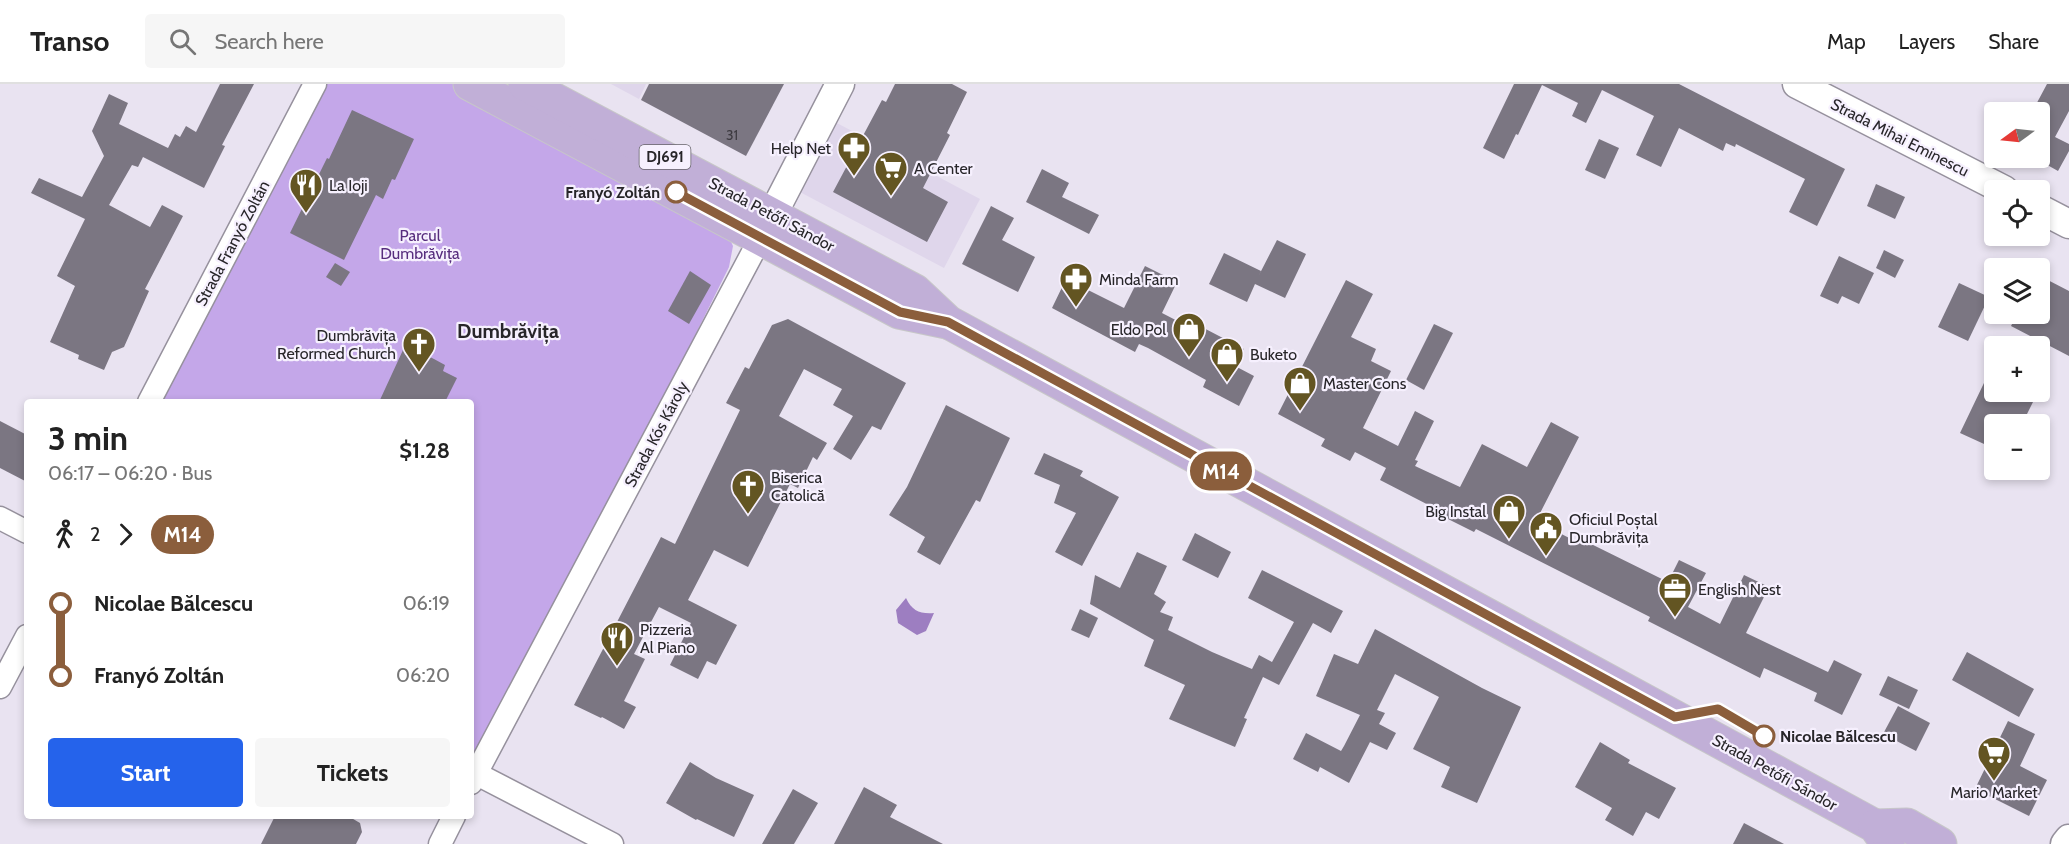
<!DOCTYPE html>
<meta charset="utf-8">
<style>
body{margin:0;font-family:Cabin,sans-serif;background:#f6f6f6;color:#222;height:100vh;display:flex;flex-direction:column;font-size:22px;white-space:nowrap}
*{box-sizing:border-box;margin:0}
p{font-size:20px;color:#767676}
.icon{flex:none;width:33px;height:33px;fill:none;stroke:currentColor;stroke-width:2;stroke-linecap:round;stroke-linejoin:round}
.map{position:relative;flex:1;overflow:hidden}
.sheet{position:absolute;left:24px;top:315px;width:450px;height:420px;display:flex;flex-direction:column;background:#fff;border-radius:6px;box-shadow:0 3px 9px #0003}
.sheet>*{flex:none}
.badge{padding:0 12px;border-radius:20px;font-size:21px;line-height:39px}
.needle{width:39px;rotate:255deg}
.buttons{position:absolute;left:1984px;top:18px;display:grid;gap:12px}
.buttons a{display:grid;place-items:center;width:66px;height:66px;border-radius:6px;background:#fff;box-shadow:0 3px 9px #0003;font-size:30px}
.map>.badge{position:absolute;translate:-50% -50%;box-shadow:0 0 0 3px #fff}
.legs{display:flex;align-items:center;gap:9px;height:66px;padding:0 24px;font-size:20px}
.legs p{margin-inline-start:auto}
.overview{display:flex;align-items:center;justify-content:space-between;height:102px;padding:0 24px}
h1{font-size:33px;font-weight:700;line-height:45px}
.button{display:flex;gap:12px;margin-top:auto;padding:12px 24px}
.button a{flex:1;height:69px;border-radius:6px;background:#2563eb;color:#fff;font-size:24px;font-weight:700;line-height:69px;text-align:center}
.button a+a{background:#f6f6f6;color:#222}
ul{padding:0 24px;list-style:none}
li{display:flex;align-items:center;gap:21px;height:72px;font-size:22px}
li i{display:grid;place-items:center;width:9px;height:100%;margin:0 8px;background:currentColor}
li i::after{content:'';width:15px;height:15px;margin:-8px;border:4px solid;border-radius:50%;background:#fff}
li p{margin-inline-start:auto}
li:first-child i{background:linear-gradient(#0000 50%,currentColor 0)}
li:last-child i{background:linear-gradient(currentColor 50%,#0000 0)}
header{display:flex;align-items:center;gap:36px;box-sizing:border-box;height:84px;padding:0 30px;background:#fff;border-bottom:2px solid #e0e0e0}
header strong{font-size:28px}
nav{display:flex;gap:33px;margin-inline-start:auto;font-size:21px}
.search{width:420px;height:54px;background:#f6f6f6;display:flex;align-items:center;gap:15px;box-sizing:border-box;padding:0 21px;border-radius:6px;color:#767676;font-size:22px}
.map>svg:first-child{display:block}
.built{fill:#dfd6eb}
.green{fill:#c4a7e9}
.water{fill:#9d7ec1}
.building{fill:#7b7682}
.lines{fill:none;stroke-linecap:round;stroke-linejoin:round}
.minor-casing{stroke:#96919d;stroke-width:25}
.tertiary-casing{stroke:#96919d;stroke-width:31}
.primary-casing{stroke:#c7c7c8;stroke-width:35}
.minor{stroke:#fff;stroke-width:22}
.tertiary{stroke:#fff;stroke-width:28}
.primary{stroke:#c1afd7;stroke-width:33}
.line-1-casing{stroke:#fff;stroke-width:14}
.line-1{stroke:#8b5e3c;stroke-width:9}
.stop-1-dot{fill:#fff;stroke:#8b5e3c;stroke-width:3}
.labels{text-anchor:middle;stroke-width:4.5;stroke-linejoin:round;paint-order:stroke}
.number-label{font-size:14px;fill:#3d3a40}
.shield{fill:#f6f0fe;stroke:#66636a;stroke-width:1.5}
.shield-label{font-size:15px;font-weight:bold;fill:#28262a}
.street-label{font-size:16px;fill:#28262a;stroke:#f6f0fe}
.poi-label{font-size:16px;fill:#28262a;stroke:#f6f0fe;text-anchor:start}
.stop-label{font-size:16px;font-weight:bold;fill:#28262a;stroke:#f6f0fe;text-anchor:end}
.park-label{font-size:16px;fill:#572d7e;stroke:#f6f0fe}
.quarter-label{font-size:20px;font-weight:bold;fill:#28262a;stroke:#f6f0fe}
</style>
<header>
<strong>Transo</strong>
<div class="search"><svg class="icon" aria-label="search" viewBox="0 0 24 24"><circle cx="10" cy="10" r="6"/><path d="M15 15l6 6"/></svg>Search here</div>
<nav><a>Map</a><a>Layers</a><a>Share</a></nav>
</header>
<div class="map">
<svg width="2069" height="760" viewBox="0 0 2069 760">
<rect width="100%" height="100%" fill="#e9e3f1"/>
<g class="built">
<polygon points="611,0 646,0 639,15"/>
<polygon points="835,38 980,115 944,184 798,107"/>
</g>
<polygon class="green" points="327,0 455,0 724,143 733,162 729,183 500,644 471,687 471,318 153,318"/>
<path class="water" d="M906,514C912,527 920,530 934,529L926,547L917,551L898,539L896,526Z"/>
<g class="building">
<polygon points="220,0 254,0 222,61 225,62 204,104 143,73 138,83 132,81 109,121 150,143 162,121 183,132 145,205 149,207 124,263 112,268 104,286 78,275 79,271 50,258 75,202 57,192 85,135 31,109 39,94 82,113 104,72 92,47 109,10 128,19 119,40 168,64 175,50 180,53 186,42 196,48"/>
<polygon points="649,0 784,0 746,72 641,16"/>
<polygon points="895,0 952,0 967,8 947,49 950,51 923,104 948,118 927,158 833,108 882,16 886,18"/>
<polygon points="1514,0 1679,0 1845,85 1817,142 1789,128 1805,95 1736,60 1735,63 1726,59 1723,67 1679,44 1661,83 1636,71 1654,32 1602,6 1586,39 1572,32 1578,19 1542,1 1518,51 1516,50 1504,75 1483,64"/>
<polygon points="2047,0 2069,0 2069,27 2055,53 2069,60 2069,67 2058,87 2042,78 2040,81 2040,28 2032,28"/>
<polygon points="352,26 414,55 395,96 392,95 383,115 376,111 344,176 290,149 327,74 329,75"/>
<polygon points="1599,55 1619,64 1605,95 1585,86"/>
<polygon points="1042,85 1069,99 1062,113 1099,131 1089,150 1026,118"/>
<polygon points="1876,100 1905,113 1895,135 1867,122"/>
<polygon points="991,122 1014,134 1002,156 1035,173 1018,208 962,180"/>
<polygon points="1277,156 1306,170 1285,214 1255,200 1247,218 1209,200 1224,169 1261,187 1258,193"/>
<polygon points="1884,166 1904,176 1895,194 1876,184"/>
<polygon points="1839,172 1874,189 1859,220 1842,212 1838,220 1820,212"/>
<polygon points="335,179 350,188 341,202 326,193"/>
<polygon points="1145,182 1177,198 1162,229 1193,245 1196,240 1244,265 1235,282 1254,292 1239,322 1203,303 1206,296 1148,264 1139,260 1135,268 1052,224 1066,195 1124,224"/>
<polygon points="690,187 711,201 689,240 668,227"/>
<polygon points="2040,192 2069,207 2069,272 2011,242 2017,230 2040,230"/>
<polygon points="1346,196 1373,210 1351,253 1376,265 1371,277 1391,287 1363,344 1398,362 1415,327 1434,337 1415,376 1418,377 1415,382 1460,403 1482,360 1527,383 1551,338 1579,353 1536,437 1579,459 1581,455 1668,498 1679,476 1706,489 1688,523 1720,540 1744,491 1769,503 1746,549 1828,588 1834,576 1862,590 1842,631 1814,617 1817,609 1764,584 1760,594 1648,537 1650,533 1476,445 1474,448 1444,433 1446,430 1380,396 1386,384 1355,368 1350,377 1321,362 1325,355 1278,330"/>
<polygon points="1959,199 1989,213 1968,257 1938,243"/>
<polygon points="788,235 906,299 881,346 872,342 851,376 833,365 853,332 833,321 842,305 804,285 779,332 827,359 817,376 813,373 798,404 790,400 748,483 714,466 688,516 737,541 716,581 707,577 698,595 670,581 691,539 659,523 634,570 645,575 624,617 636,623 624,645 602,633 601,634 574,621 661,453 675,460 740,326 726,319 745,283 749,285 772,241"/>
<polygon points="1434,240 1453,249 1424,306 1406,296"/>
<polygon points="403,266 419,274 422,269 434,275 445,281 443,287 457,294 445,318 379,318"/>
<polygon points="1995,276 1995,308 2038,308 2022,340 1995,340 1995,365 1960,349"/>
<polygon points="946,321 1010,354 980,418 976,416 940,481 917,468 925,453 889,431 907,403"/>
<polygon points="0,337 27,351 27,398 0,384"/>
<polygon points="1044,369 1083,387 1080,392 1119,413 1082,482 1055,468 1076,429 1054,419 1060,401 1034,390"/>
<polygon points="1195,449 1231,468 1218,494 1182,476"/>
<polygon points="1137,468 1167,482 1154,510 1166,518 1160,528 1173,533 1168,546 1212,568 1252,585 1259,571 1272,578 1294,538 1248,514 1262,486 1343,527 1331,549 1313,539 1279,601 1263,593 1244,634 1247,635 1235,663 1169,635 1185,601 1144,582 1154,556 1090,520 1095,491 1120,504"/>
<polygon points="1080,525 1098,534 1089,554 1071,546"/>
<polygon points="1375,545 1482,604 1521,623 1477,719 1441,703 1450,683 1413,665 1439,613 1395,590 1377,626 1385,629 1379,640 1396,649 1387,666 1370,658 1349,699 1320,683 1318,688 1293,675 1306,649 1341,667 1344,662 1360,631 1316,612 1334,570 1358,580"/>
<polygon points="1967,568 2034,605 2019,633 1952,596"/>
<polygon points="1888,592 1918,606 1909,625 1879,611"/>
<polygon points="1898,622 1930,639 1916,667 1883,650"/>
<polygon points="2008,637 2035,650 2020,682 2047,696 2029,732 1975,705"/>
<polygon points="1600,658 1630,676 1628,679 1676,704 1659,735 1646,728 1633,752 1605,736 1612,724 1575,703"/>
<polygon points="690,678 716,694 754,711 734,753 697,735 696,736 666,719"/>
<polygon points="864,703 897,721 890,733 943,760 834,760"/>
<polygon points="793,705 818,719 794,760 762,760"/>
<polygon points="275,732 348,732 360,739 362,748 356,760 261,760"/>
<polygon points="1744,739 1784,760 1733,760"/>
</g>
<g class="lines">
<g class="minor-casing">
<g id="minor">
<polyline points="149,318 315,0"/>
<polyline points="0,434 27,448"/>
<polyline points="0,603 27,552"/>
<polyline points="471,687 612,760"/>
<polyline points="471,699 761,153"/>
<polyline points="440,760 454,732"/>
</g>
</g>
<g class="tertiary-casing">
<g id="tertiary">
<polyline points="1797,0 2004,106"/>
<polyline points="2040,125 2069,140"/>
<polyline points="762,151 840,0"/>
<polyline points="2065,760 2069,755"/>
</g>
</g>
<g class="primary-casing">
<g id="primary">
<polyline points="470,0 899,228 947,238"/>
<polyline points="525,0 915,207 948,238 1875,742 1888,760"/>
<polyline points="1875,742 1907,741 1940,760"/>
</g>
</g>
<use href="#minor" class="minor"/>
<use href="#tertiary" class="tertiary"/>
<use href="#primary" class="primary"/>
</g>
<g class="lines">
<g class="line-1-casing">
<polyline id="line-1" points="676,108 900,228 948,238 1675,633 1718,625 1764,652"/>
</g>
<use href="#line-1" class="line-1"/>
</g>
<defs>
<g id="pharmacy-pin" transform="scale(1.725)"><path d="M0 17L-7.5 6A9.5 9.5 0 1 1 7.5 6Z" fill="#635522" stroke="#f6f0fe"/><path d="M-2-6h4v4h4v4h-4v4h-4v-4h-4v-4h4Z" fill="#fff"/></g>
<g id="supermarket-pin" transform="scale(1.725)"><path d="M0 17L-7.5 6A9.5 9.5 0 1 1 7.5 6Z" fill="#635522" stroke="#f6f0fe"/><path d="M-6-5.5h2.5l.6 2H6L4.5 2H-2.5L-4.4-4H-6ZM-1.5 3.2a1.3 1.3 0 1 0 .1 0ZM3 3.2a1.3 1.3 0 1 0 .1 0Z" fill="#fff"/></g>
<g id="restaurant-pin" transform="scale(1.725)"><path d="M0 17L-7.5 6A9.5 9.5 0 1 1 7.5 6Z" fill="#635522" stroke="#f6f0fe"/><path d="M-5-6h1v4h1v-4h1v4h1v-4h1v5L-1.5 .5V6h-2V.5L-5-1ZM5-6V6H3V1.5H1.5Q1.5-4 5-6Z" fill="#fff"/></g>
<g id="shop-pin" transform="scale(1.725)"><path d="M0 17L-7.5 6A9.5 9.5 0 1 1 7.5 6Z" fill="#635522" stroke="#f6f0fe"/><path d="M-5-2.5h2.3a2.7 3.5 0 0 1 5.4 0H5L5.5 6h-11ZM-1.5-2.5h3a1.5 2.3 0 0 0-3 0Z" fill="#fff"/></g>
<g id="church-pin" transform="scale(1.725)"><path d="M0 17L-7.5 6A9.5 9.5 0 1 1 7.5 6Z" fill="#635522" stroke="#f6f0fe"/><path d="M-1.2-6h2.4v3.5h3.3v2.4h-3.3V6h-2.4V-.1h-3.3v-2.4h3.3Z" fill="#fff"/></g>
<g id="civic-pin" transform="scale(1.725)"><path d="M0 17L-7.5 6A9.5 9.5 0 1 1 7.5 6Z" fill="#635522" stroke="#f6f0fe"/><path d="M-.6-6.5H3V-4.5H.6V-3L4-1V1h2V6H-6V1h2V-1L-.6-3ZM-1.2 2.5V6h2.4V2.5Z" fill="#fff"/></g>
<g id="office-pin" transform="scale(1.725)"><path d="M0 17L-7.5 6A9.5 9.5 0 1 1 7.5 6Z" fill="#635522" stroke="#f6f0fe"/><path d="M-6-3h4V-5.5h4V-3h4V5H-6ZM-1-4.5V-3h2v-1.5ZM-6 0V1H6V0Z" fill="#fff"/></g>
</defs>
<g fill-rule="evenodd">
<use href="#pharmacy-pin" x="854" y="64"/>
<use href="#supermarket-pin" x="891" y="84"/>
<use href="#restaurant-pin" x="306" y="101"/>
<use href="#pharmacy-pin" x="1076" y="195"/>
<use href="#shop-pin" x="1189" y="245"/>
<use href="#church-pin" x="419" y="260"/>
<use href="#shop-pin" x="1227" y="270"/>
<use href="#shop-pin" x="1300" y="299"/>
<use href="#church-pin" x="748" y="402"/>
<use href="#shop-pin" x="1509" y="427"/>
<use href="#civic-pin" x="1546" y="444"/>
<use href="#office-pin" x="1675" y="505"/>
<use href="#restaurant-pin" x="617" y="554"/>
<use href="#supermarket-pin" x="1994" y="669"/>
</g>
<g class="stop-1-dot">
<circle cx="676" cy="108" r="10"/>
<circle cx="1764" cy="652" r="10"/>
</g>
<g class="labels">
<g class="number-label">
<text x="732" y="56">31</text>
</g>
<rect class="shield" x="639.5" y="61" width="51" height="24" rx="4.5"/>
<g class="shield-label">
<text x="665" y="78">DJ691</text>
</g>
<g class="street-label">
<text transform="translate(1900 53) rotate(27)" y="6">Strada Mihai Eminescu</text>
<text transform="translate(772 130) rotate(28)" y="6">Strada Petőfi Sándor</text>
<text transform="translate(232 159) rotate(-62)" y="6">Strada Franyó Zoltán</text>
<text transform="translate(656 350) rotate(-62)" y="6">Strada Kós Károly</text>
<text transform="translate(1775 688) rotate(29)" y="6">Strada Petőfi Sándor</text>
</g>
<g class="poi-label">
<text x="831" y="70" text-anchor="end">Help Net</text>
<text x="914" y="90">A Center</text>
<text x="329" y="107">La Ioji</text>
<text x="1099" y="201">Minda Farm</text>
<text x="1166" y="251" text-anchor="end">Eldo Pol</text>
<text x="396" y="257" text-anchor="end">Dumbrăvița<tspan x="396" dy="18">Reformed Church</tspan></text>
<text x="1250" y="276">Buketo</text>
<text x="1323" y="305">Master Cons</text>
<text x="771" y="399">Biserica<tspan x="771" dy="18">Catolică</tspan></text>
<text x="1486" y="433" text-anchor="end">Big Instal</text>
<text x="1569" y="441">Oficiul Poștal<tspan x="1569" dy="18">Dumbrăvița</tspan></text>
<text x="1698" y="511">English Nest</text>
<text x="640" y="551">Pizzeria<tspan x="640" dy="18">Al Piano</tspan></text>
<text x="1994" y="714" text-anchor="middle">Mario Market</text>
</g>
<g class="stop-label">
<text x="660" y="114">Franyó Zoltán</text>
<text x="1780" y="658" text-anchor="start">Nicolae Bălcescu</text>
</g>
<g class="park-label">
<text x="420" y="157">Parcul<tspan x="420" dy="18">Dumbrăvița</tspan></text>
</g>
<g class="quarter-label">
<text x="508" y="254">Dumbrăvița</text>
</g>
</g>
</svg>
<div class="buttons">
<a><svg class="needle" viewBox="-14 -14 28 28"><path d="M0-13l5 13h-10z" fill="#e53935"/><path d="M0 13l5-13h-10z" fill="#767676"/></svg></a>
<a><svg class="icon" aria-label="locate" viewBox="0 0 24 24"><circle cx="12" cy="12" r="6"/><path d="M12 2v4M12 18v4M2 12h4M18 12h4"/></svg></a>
<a><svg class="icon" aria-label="layers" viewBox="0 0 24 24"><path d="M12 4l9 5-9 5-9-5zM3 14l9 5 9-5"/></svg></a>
<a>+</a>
<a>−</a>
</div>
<b class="badge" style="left:1221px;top:387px;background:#8b5e3c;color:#fff">M14</b>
<section class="sheet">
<div class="overview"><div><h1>3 min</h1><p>06:17 – 06:20 · Bus</p></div><b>$1.28</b></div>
<div class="legs"><svg class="icon" aria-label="walk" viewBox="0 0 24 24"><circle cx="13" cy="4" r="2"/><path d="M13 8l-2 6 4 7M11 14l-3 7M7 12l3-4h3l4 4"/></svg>2<svg class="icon" aria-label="forward" viewBox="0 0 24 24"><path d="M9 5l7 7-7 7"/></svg><b class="badge" style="background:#8b5e3c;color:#fff">M14</b></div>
<ul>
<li><i style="color:#8b5e3c"></i><b>Nicolae Bălcescu</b><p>06:19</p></li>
<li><i style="color:#8b5e3c"></i><b>Franyó Zoltán</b><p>06:20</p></li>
</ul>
<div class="button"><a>Start</a><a>Tickets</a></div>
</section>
</div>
